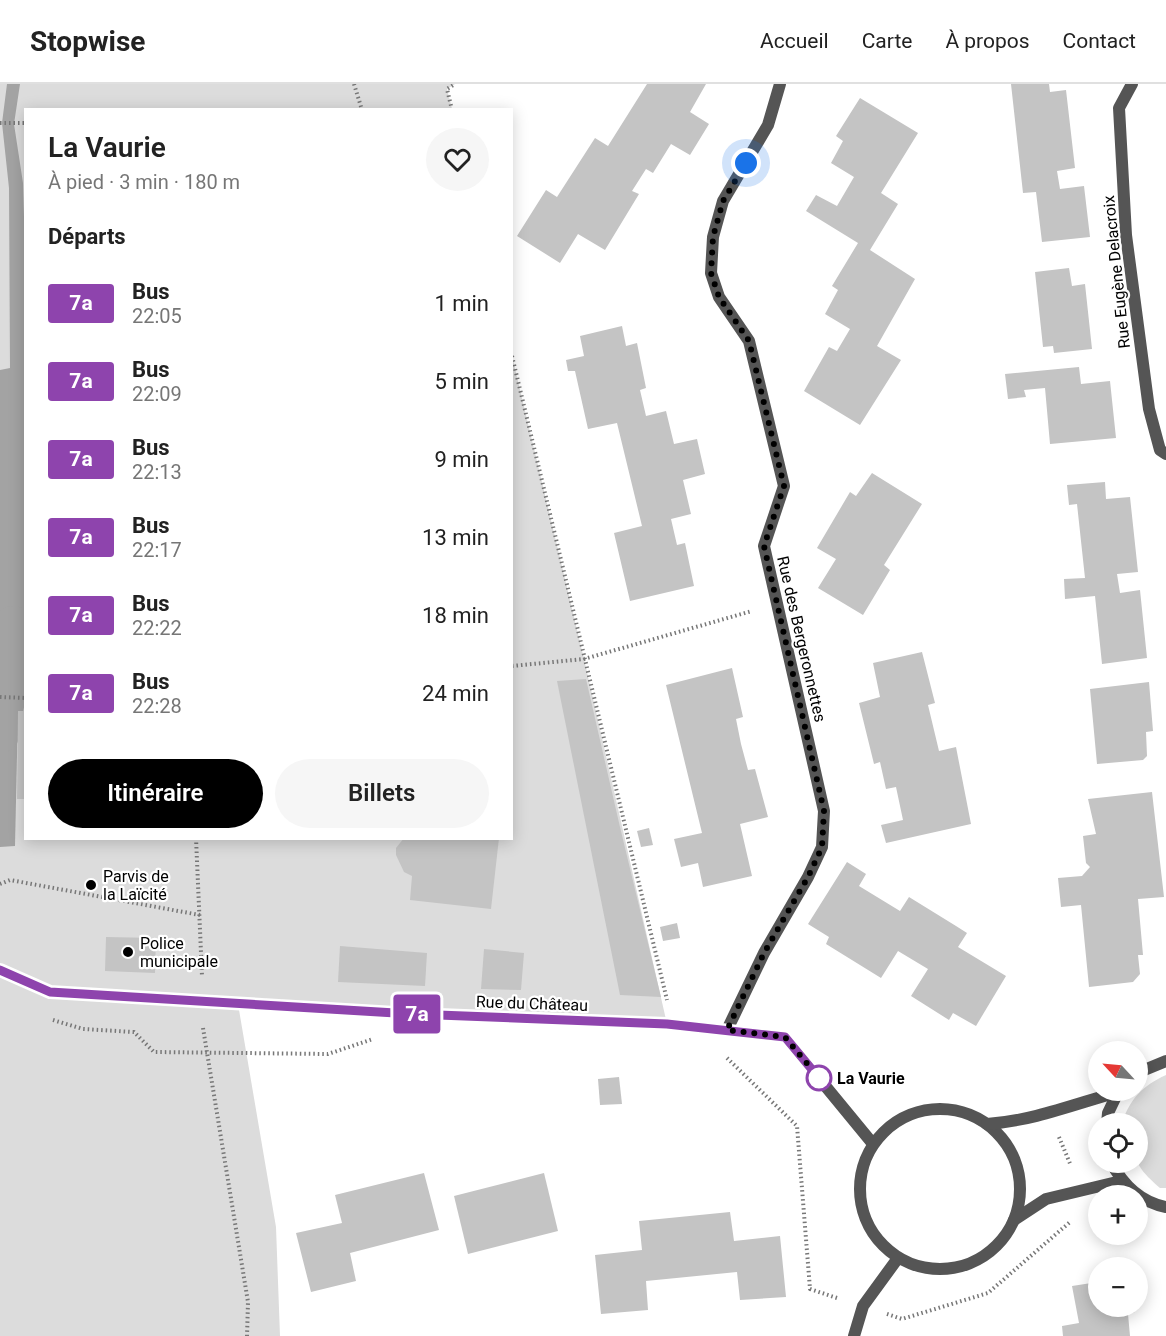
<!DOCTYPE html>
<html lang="fr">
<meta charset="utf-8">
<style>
body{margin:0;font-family:Roboto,sans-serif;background:#f6f6f6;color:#222;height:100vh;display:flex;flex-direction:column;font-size:22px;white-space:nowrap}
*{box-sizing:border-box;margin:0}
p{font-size:20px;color:#767676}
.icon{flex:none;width:33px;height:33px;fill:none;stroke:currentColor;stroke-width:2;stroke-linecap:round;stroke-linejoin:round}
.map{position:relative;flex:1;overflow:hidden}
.details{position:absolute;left:24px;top:24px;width:489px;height:732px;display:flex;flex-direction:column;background:#fff;border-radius:0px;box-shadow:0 3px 15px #0003}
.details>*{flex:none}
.badge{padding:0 12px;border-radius:4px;font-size:21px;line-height:39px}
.needle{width:39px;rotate:296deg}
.tools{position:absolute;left:1088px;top:957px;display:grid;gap:12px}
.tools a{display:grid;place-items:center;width:60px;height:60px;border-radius:50%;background:#fff;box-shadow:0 3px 15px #0003;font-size:30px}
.you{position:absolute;width:30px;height:30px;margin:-15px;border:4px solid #fff;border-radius:50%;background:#1a73e8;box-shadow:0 0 0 9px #1a73e833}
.map>.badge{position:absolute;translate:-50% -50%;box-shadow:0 0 0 3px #fff}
h2{padding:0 24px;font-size:22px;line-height:54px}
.round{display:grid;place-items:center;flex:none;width:63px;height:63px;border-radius:32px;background:#f6f6f6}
.head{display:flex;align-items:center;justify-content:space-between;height:102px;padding:0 24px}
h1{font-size:28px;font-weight:600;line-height:45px}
.primary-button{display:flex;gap:12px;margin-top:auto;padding:12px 24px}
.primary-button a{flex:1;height:69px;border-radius:36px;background:#000;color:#fff;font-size:24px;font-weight:600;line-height:69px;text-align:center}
.primary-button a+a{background:#f6f6f6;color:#222}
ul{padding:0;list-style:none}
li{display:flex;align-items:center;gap:18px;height:78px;padding:0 24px}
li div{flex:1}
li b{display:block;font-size:22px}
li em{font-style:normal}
li .badge{min-width:66px;font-weight:700;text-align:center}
header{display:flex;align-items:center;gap:36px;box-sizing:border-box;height:84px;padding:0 30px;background:#fff;border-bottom:2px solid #e0e0e0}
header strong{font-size:28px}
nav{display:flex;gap:33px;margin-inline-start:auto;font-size:21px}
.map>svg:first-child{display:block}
.green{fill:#dcdcdc}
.water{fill:#a3a3a3}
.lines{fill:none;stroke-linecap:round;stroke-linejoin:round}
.canal{stroke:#a3a3a3;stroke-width:40}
.building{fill:#c4c4c4}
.path{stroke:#777;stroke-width:4;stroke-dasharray:1.5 3;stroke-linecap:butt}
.minor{stroke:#555;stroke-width:12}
.tertiary{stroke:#555;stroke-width:12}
.line-casing{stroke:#fff;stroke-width:14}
.line{stroke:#8e44ad;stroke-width:9}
.walk{stroke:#000;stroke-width:6;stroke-dasharray:0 10.8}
.poi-dot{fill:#000;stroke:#fff;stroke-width:2}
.stop-dot{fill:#fff;stroke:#8e44ad;stroke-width:3}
.labels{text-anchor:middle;stroke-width:4.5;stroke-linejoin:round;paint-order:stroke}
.street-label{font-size:16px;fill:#000;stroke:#fff}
.poi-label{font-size:16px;fill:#000;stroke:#fff;text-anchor:start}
.stop-label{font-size:16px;font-weight:bold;fill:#000;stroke:#fff;text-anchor:start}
</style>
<header>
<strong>Stopwise</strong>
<nav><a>Accueil</a><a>Carte</a><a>À propos</a><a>Contact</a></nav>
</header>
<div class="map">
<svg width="1166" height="1252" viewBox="0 0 1166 1252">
<rect width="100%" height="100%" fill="#fff"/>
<g class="green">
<polygon points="0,0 455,0 447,5 452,25 26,26 26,754 512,754 512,272 584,575 667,940 238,920 276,1143 280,1252 0,1252"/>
<path d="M1166,991V1104H1160C1130,1077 1137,1078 1137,1040L1122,1039C1130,1015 1142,1002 1166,991Z"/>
</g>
<g class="water">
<polygon points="7,0 20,0 14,40 23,99 26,199 25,598 0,598 0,286 10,284 9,104 2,39"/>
<polygon points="0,627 18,627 15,762 0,763"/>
</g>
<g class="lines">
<polyline class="canal" points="0,649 11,574 13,542"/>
</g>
<g class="building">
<polygon points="647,0 706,0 690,28 709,40 690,71 671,60 653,89 646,85 632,107 639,110 605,166 578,150 560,179 517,152 546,106 557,113 595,54 608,62"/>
<polygon points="1011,0 1049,0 1050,8 1066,6 1075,84 1057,87 1060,105 1084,102 1090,153 1042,158 1036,108 1023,109"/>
<polygon points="860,14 918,49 881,109 898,120 870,166 915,195 877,262 901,276 860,341 804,307 829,263 837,267 850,245 825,230 838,206 832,202 858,159 806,127 816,111 837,122 854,93 831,79 843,57 836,52"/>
<polygon points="1069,184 1072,202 1085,200 1092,265 1054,269 1053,262 1043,263 1035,188"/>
<polygon points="622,242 626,262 637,259 646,304 640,306 646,332 666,327 674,360 697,355 705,390 683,396 691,430 671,435 677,461 685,459 694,502 630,517 614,449 642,442 617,339 588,345 575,287 568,287 566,276 584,272 580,252"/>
<polygon points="1079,283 1081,300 1110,297 1116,354 1050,360 1045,304 1024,306 1026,313 1008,315 1005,290"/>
<polygon points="872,389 922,420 884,481 890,486 863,531 818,504 836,475 817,464 850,408 856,412"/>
<polygon points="1105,398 1106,415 1130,413 1138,488 1117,490 1120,509 1140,506 1147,574 1102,580 1095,512 1065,515 1064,495 1085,494 1077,420 1069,421 1067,401"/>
<polygon points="922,568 935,619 928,621 939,667 956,663 971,740 886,759 881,741 903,736 896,703 886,705 880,678 874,680 859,619 880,613 873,579"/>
<polygon points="732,584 743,633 736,635 741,660 748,686 755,685 768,733 740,740 752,792 703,803 698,779 681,783 674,755 702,749 666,601"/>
<polygon points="586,595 620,743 661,913 620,911 557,597"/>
<polygon points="1149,598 1153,647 1146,648 1147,672 1143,676 1097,680 1090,605"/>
<polygon points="18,627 26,627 26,715 17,715"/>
<polygon points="1152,708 1164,813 1138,815 1143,871 1138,871 1140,890 1133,898 1089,903 1081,821 1061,823 1058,794 1082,792 1090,783 1086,779 1083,752 1096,750 1088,715"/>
<polygon points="649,744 653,761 641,763 637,747"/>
<polygon points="404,754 499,754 491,825 410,816 412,792 404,788 396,771 396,764"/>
<polygon points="847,778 866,790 859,802 900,827 909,813 956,842 967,849 958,863 1006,892 976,942 953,929 949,936 911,912 928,885 898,867 881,894 826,860 829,853 808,840"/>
<polygon points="677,839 680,854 663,857 660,843"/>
<polygon points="106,853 156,854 155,889 105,887"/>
<polygon points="340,862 427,869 425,902 338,898"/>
<polygon points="484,865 524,869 521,906 481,905"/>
<polygon points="619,993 622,1020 600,1021 598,995"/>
<polygon points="424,1089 439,1146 350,1169 356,1197 311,1208 296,1149 342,1139 335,1111"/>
<polygon points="544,1089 558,1147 468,1170 454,1112"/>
<polygon points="730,1128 734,1157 780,1152 786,1213 740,1216 737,1188 646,1197 648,1226 601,1230 595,1171 642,1166 639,1137"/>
<polygon points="1098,1198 1098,1222 1134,1222 1135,1228 1128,1230 1130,1252 1063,1252 1062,1242 1079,1239 1072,1202"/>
</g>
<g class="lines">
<g class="path">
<polyline points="354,0 362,26"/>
<polyline points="452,26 447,5 455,0"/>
<polyline points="0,39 26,39"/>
<polyline points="512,272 667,916"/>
<polyline points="512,582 584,575 752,527"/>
<polyline points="0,613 26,614"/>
<polyline points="196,754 202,892"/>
<polyline points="0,800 10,796 200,831"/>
<polyline points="53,936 83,945 134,948 154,968 328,970 373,955"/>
<polyline points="203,944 248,1218 247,1252"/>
<polyline points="727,974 797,1042 810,1205 837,1214"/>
<polyline points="1059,1053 1071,1082"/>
<polyline points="887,1230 902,1235 988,1209 1070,1138"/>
</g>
<g class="minor">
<polyline points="1132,0 1119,24 1126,151 1149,325 1160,366 1166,370"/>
<polyline points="727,946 764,869 808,793 822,763 824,727 764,462 784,402 749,257 719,213 711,189 713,153 723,117 768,41 780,0"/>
<polyline points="854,1252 863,1222 898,1174"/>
</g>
<g class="tertiary">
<polyline points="0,886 50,908 413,930 667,940 785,953 873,1060"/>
<polyline points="1137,989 1166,977"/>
<circle cx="940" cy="1105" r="80"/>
<path d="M987,1040C1032,1037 1075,1020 1118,1008"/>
<polyline points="1107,1040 1108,1029 1119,1006"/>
<path d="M1111,1078C1123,1101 1140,1118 1166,1123"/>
<polyline points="1014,1136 1046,1115 1121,1097"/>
</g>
</g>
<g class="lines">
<g class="line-casing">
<polyline id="line" points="0,886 50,908 412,930 667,940 785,953 819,994"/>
</g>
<use href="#line" class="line"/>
<polyline class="walk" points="746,79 723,117 713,153 711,189 719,213 749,257 784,402 764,462 824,727 822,763 808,793 764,869 727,946 785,953 819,994"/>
</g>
<g class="poi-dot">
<circle cx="91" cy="801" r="6"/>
<circle cx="128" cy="868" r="6"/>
</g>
<circle class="stop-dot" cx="819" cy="994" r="12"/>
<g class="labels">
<g class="street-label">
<text transform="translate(1116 188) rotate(-96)" y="6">Rue Eugène Delacroix</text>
<text transform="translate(802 555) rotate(77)" y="6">Rue des Bergeronnettes</text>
<text transform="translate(532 919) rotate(2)" y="6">Rue du Château</text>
</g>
<g class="poi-label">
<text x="103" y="798">Parvis de<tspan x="103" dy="18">la Laïcité</tspan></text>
<text x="140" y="865">Police<tspan x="140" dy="18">municipale</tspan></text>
</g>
<g class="stop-label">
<text x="837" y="1000">La Vaurie</text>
</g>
</g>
</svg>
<div class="tools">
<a><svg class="needle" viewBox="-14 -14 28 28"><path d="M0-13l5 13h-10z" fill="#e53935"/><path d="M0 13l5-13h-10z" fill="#767676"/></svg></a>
<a><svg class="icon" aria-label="locate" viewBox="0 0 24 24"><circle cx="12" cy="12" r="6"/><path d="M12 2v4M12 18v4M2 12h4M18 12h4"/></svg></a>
<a>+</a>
<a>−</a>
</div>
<div class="you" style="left:746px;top:79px"></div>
<b class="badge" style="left:417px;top:930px;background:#8e44ad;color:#fff">7a</b>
<section class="details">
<div class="head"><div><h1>La Vaurie</h1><p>À pied · 3 min · 180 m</p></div><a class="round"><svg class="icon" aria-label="heart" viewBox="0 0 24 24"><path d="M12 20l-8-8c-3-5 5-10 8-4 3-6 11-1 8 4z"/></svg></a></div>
<h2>Départs</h2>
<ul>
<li><span class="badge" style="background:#8e44ad;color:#fff">7a</span><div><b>Bus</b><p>22:05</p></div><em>1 min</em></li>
<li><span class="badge" style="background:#8e44ad;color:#fff">7a</span><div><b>Bus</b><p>22:09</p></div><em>5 min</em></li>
<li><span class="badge" style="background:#8e44ad;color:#fff">7a</span><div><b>Bus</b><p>22:13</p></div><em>9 min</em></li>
<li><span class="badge" style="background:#8e44ad;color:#fff">7a</span><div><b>Bus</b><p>22:17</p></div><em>13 min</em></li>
<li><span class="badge" style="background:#8e44ad;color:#fff">7a</span><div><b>Bus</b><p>22:22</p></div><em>18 min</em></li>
<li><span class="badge" style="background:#8e44ad;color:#fff">7a</span><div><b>Bus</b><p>22:28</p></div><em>24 min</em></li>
</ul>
<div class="primary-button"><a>Itinéraire</a><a>Billets</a></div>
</section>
</div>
